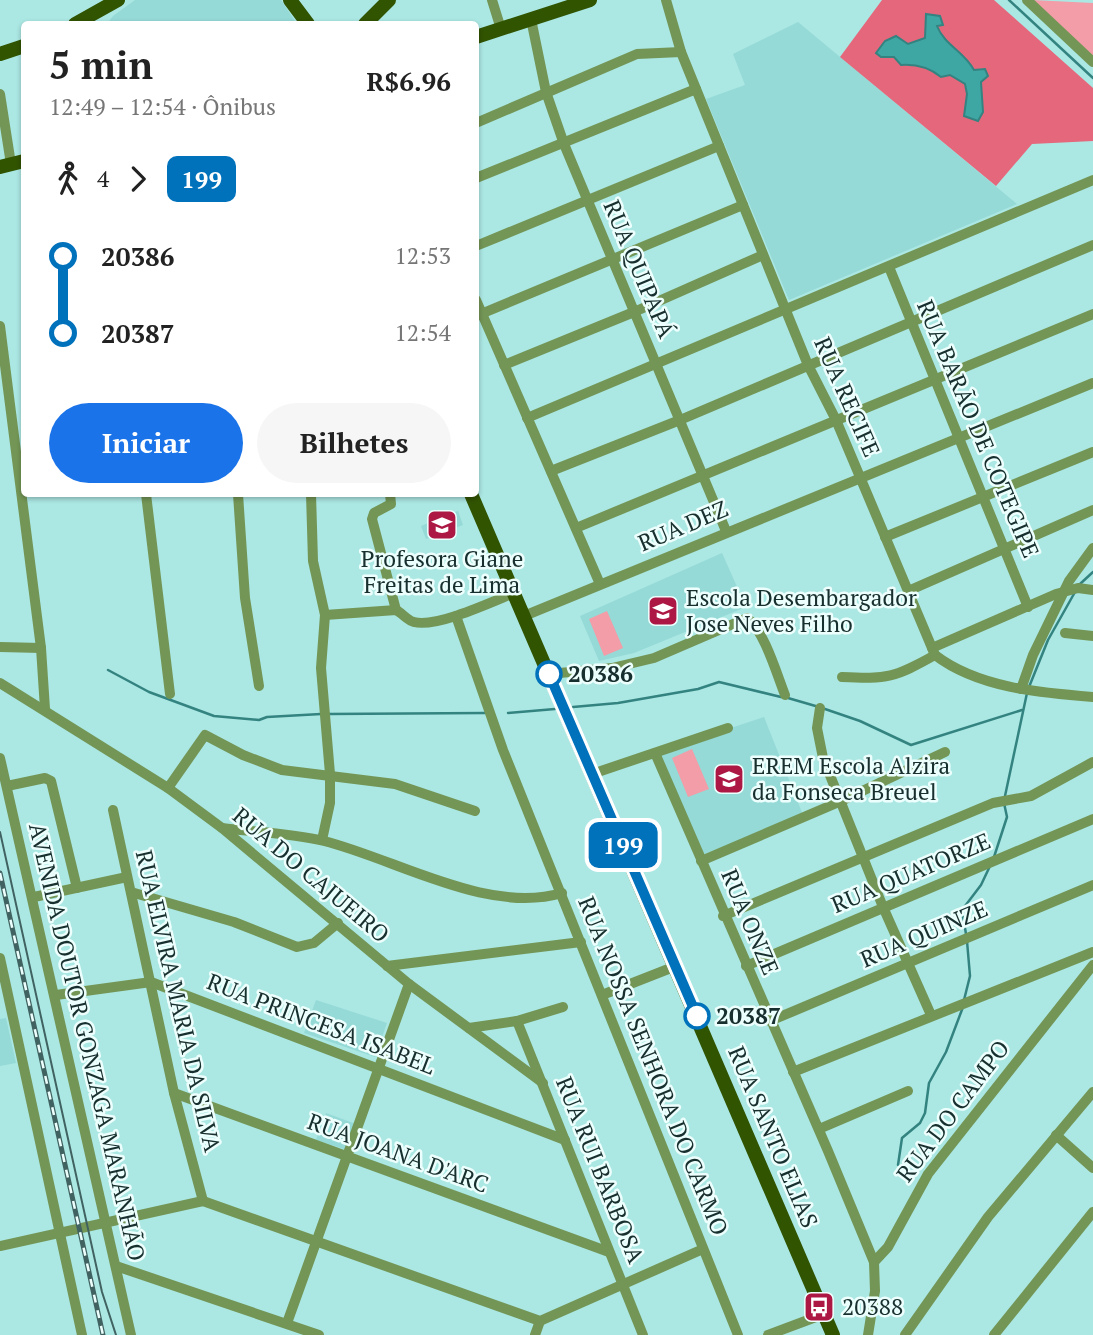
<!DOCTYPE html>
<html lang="pt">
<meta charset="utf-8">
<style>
body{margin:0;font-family:"PT Serif",serif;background:#f6f6f6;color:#222;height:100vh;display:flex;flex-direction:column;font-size:26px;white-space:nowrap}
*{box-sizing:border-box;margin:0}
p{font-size:23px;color:#767676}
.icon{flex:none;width:38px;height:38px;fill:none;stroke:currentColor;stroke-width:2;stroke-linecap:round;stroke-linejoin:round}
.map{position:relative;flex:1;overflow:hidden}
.drawer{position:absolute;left:21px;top:21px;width:458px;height:476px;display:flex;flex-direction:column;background:#fff;border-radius:7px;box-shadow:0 2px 5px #0004}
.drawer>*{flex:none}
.badge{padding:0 14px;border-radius:10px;font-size:24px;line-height:46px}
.map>.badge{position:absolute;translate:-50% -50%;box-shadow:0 0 0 4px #fff}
.legs{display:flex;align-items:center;gap:10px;height:77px;padding:0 28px;font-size:23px}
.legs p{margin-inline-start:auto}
.head{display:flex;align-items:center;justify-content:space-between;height:119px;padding:0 28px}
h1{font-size:38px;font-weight:600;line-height:52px}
.button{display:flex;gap:14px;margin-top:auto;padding:14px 28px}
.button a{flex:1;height:80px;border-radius:42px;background:#1a73e8;color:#fff;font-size:28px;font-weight:600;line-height:80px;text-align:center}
.button a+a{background:#f6f6f6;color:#222}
ul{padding:0 28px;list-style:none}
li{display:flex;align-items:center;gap:24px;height:77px;font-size:26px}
li i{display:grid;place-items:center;width:10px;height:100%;margin:0 9px;background:currentColor}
li i::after{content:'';width:18px;height:18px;margin:-9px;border:5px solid;border-radius:50%;background:#fff}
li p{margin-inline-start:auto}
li:first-child i{background:linear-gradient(#0000 50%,currentColor 0)}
li:last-child i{background:linear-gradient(currentColor 50%,#0000 0)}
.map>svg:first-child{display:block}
.built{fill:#95dad7}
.green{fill:#f29da7}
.forest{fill:#e5677c}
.water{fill:#3fa7a3;stroke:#338380;stroke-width:2}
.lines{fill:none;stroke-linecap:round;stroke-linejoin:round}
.stream{stroke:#338380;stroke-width:2.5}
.minor{stroke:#739656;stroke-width:10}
.major{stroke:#315401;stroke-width:14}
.tram{stroke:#406260;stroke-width:2}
.rail-casing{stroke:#406260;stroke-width:5}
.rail{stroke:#edfffd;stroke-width:2.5;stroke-dasharray:8;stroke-linecap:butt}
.line-1-casing{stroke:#fff;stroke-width:16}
.line-1{stroke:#0072bc;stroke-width:10}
.stop-1-dot{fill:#fff;stroke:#0072bc;stroke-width:3.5}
.labels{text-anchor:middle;stroke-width:5;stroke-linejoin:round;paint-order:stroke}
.street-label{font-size:23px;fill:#172f2e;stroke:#edfffd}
.poi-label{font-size:23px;fill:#172f2e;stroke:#edfffd;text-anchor:start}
.stop-label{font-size:23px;font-weight:bold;fill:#172f2e;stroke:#edfffd;text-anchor:start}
</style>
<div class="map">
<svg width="1093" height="1335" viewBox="0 0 1093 1335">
<rect width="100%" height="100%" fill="#abe7e3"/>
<g class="built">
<polygon points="135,0 281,0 297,24 107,24 113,16"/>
<polygon points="798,22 1017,204 789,300 706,99 745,85 733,54"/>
<polygon points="458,511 463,525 426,539 421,526"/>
<polygon points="722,553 746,607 634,653 599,661 580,616"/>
<polygon points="764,717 803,815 702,855 659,752"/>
<polygon points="316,1000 387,1023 375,1057 304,1033"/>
<polygon points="6,1018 16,1063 0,1066 0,1019"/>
<polygon points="326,1113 356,1124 347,1150 316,1140"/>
</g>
<g class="green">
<polygon points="1032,0 1093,3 1093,59"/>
<polygon points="607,611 623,648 604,656 589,619"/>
<polygon points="692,749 709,789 688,797 672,758"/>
</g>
<polygon class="forest" points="882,0 994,0 1093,88 1093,141 1032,144 996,186 840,57"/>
<path class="water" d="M926,14L940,16L943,25L937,26C945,46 964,51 974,70L985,69L988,76L981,82L983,112L978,121L964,116L967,94L965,84L950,75L941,77C930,68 916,64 901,65L894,57H881L876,53L885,41L896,36L908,44L925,38Z"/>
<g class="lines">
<g class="stream">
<polyline points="1009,0 1093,78"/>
<polyline points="1080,584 1093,572"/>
<polyline points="108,670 149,692 214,716 259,720 267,717 321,714"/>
<polyline points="1029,687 1048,640 1075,592"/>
<polyline points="788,698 819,707"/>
<polyline points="573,707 618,703 698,689 719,682 781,697"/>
<polyline points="825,709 860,721 911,745 1022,710"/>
<polyline points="508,713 555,709"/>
<polyline points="328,714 485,713"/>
<polyline points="1005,796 1027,693"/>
<polyline points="994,857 1007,817 1004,803"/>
<polyline points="966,934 962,910 981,885 990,866"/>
<polyline points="964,1000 970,976 967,941"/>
<polyline points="898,1165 902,1138 920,1123 925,1113 929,1083 946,1052 963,1007"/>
</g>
<g class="minor">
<polyline points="492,0 501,29"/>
<path d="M666,0L681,52L808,365L836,420L935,655C978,688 1041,693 1093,697"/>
<polyline points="1027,0 1093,62"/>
<polyline points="531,19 546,92 564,144 726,531"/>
<polyline points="0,94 11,164"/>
<polyline points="476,123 637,54 681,52"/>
<polyline points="476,178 696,89"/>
<polyline points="476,246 719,146"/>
<polyline points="889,267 1028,607"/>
<polyline points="476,300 600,584"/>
<polyline points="476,316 743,205"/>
<polyline points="0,326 41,648 45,709"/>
<polyline points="504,365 634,312 763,255"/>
<polyline points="527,418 1093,180"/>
<polyline points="551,471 680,420 1093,245"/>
<polyline points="146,494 170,694"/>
<polyline points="238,494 245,598 259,686"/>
<polyline points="311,494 313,561 325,615 321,668 330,774 330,803 322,840"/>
<polyline points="390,494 391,504 374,513 372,519 396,610"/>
<polyline points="576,528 1093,314"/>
<polyline points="885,537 1093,452"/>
<polyline points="908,591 1093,510"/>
<path d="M325,615L396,610C402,613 408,621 414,622C436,628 492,602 514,593"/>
<polyline points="456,616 503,750 738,1335"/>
<polyline points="524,616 1093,383"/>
<polyline points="1065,633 1093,636"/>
<polyline points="0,647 41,648"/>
<polyline points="932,648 1056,594 1078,588 1093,590"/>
<path d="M549,674L612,668L654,658L747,618C764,630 777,675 785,695"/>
<path d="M842,677C888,679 894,678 935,655"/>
<polyline points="0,683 168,788 222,828 409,984 543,1083"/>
<polyline points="1021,689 1033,655 1069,581 1093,548"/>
<polyline points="820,708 817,728 823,758 883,907 931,1015"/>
<polyline points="655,753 828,1151 874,1262 875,1291 868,1335"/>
<polyline points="0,758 131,1335"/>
<polyline points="592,774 728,728"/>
<polyline points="7,786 45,778 51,781 77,888"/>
<polyline points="168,788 205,735 243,755 282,770 395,784 475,811"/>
<polyline points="113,810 174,1093 203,1201"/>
<path d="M222,828C255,832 291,833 324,841C396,859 488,915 562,893"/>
<polyline points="701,861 839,802 945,752"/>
<polyline points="131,892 234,922 297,947 314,943 338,923"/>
<polyline points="34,897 127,877"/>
<polyline points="723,916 993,803 1031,796 1093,762"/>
<polyline points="0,958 82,1335"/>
<polyline points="387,966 581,942"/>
<polyline points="746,966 1093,819"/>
<polyline points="56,995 151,982 565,1140"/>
<polyline points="602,995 676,966"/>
<polyline points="517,1021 643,1335"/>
<polyline points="770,1021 1093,885"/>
<polyline points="469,1028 517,1021 563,1007"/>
<polyline points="793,1072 1093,952"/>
<polyline points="174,1093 609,1252"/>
<polyline points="819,1129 908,1091"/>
<polyline points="1056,1135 1093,1168"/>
<polyline points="0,1246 203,1201 540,1321 703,1249"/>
<polyline points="874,1262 888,1247 928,1174 1093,965"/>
<polyline points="116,1266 319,1335"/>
<polyline points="287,1323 409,984"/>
<polyline points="535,1335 540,1321"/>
<polyline points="768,1335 824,1314"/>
<polyline points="905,1335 988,1217 1093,1092"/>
<polyline points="994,1335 1093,1212"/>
</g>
<g class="major">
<polyline points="290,0 308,24"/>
<polyline points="75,24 118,0"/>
<polyline points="365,24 389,0"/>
<polyline points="476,37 590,0"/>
<polyline points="0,54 24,46"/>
<polyline points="0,167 24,161"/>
<polyline points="471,494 833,1335"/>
</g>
<polyline class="tram" points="0,832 102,1292 116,1335"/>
<g class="rail-casing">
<polyline id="rail" points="0,873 103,1335"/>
</g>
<use href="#rail" class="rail"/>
</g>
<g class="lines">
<g class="line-1-casing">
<polyline id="line-1" points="549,674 697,1016"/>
</g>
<use href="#line-1" class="line-1"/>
</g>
<defs>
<g id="school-square" transform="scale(1.575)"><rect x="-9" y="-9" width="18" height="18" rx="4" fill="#ac1843" stroke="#edfffd"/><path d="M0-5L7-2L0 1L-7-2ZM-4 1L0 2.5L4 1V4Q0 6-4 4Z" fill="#fff"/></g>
<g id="bus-square" transform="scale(1.575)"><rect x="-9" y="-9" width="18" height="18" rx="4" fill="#ac1843" stroke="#edfffd"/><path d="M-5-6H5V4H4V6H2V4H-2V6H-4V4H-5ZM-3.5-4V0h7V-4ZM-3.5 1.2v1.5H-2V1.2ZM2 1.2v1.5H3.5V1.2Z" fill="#fff"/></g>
</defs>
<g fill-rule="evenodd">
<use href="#school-square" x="442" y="525"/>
<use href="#school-square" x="663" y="611"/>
<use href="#school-square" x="729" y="779"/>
<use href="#bus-square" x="819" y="1307"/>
</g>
<g class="stop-1-dot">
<circle cx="549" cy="674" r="12"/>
<circle cx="697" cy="1016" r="12"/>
</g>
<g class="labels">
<g class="street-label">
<text transform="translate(639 269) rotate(67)" y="8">RUA QUIPAPÁ</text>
<text transform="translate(847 397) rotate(66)" y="8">RUA RECIFE</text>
<text transform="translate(978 429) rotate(67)" y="8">RUA BARÃO DE COTEGIPE</text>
<text transform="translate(683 526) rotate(-23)" y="8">RUA DEZ</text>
<text transform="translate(911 873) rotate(-23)" y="8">RUA QUATORZE</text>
<text transform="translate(311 875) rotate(40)" y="8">RUA DO CAJUEIRO</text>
<text transform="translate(750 922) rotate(67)" y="8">RUA ONZE</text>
<text transform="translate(924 934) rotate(-23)" y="8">RUA QUINZE</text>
<text transform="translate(178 1001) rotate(77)" y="8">RUA ELVIRA MARIA DA SILVA</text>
<text transform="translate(321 1024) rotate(21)" y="8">RUA PRINCESA ISABEL</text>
<text transform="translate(87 1042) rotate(77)" y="8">AVENIDA DOUTOR GONZAGA MARANHÃO</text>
<text transform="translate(653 1066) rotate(68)" y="8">RUA NOSSA SENHORA DO CARMO</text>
<text transform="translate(953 1111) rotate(-53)" y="8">RUA DO CAMPO</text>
<text transform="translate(773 1137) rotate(67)" y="8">RUA SANTO ELIAS</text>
<text transform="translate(398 1153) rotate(20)" y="8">RUA JOANA D'ARC</text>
<text transform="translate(600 1170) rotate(68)" y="8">RUA RUI BARBOSA</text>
</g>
<g class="poi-label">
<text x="442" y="567" text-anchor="middle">Profesora Giane<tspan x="442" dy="26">Freitas de Lima</tspan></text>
<text x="686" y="606">Escola Desembargador<tspan x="686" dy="26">Jose Neves Filho</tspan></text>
<text x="752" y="774">EREM Escola Alzira<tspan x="752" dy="26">da Fonseca Breuel</tspan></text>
<text x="842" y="1315">20388</text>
</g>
<g class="stop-label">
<text x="568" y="682">20386</text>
<text x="716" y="1024">20387</text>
</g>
</g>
</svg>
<b class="badge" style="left:623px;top:845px;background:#0072bc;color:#fff">199</b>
<section class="drawer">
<div class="head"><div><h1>5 min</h1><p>12:49 – 12:54 · Ônibus</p></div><b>R$6.96</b></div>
<div class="legs"><svg class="icon" aria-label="walk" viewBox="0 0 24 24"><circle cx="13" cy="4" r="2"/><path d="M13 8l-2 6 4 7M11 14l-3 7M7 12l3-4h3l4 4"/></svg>4<svg class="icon" aria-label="forward" viewBox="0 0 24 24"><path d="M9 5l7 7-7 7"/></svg><b class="badge" style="background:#0072bc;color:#fff">199</b></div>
<ul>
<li><i style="color:#0072bc"></i><b>20386</b><p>12:53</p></li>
<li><i style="color:#0072bc"></i><b>20387</b><p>12:54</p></li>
</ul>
<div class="button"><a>Iniciar</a><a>Bilhetes</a></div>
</section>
</div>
